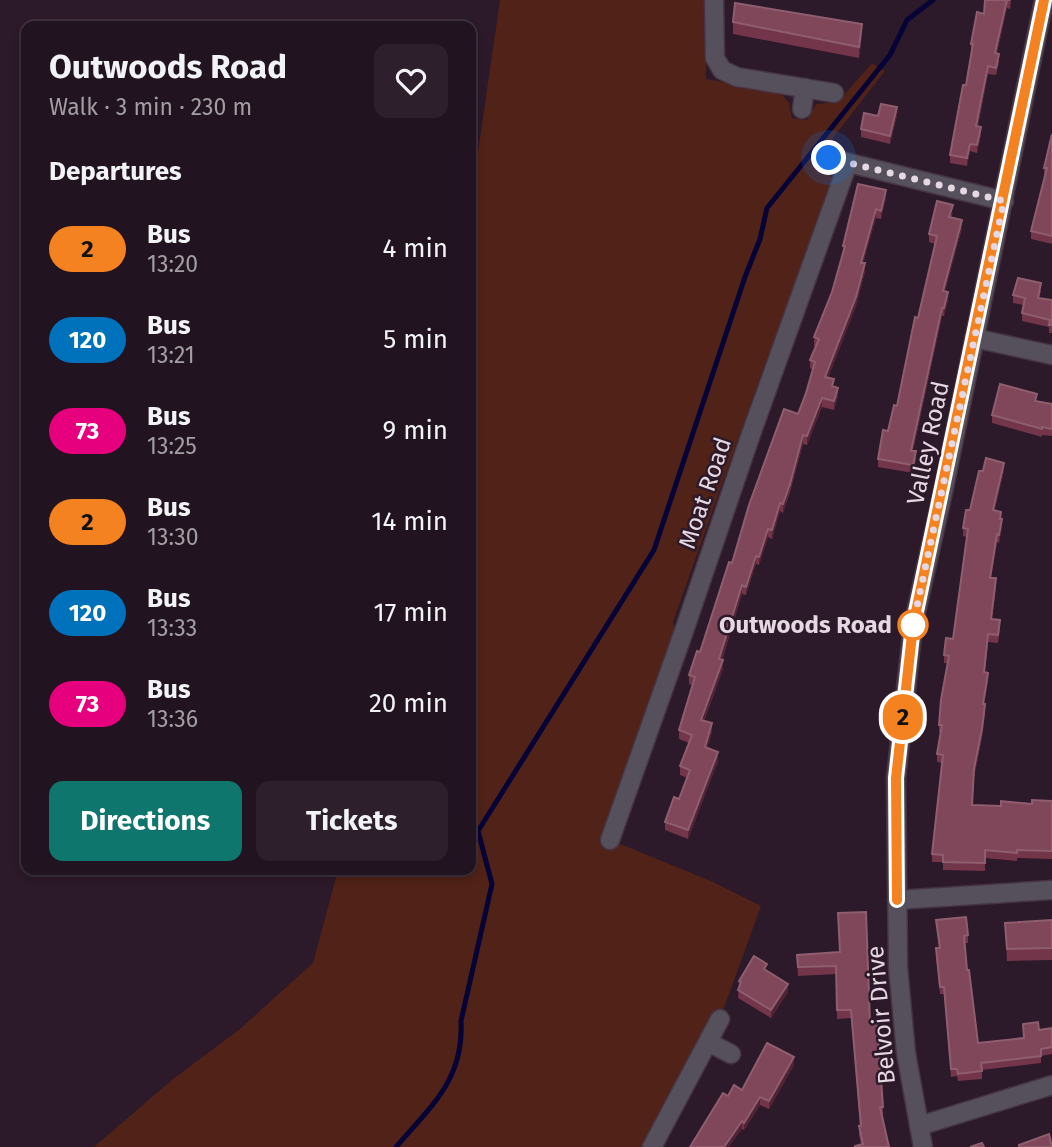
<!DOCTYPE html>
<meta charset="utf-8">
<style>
body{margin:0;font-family:"Fira Sans",sans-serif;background:#2d202c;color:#f1f3f6;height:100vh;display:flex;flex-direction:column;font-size:26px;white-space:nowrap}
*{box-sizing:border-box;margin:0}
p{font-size:23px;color:#a29ea4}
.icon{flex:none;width:38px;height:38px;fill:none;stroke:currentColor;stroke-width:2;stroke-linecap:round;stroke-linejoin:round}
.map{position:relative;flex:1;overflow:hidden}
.drawer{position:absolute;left:21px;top:21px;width:455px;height:854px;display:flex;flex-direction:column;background:#21131f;border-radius:14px;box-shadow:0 4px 10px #0003,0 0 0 2px #3e323d}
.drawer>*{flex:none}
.badge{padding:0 14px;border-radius:23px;font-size:24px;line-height:46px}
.you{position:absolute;width:35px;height:35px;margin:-18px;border:5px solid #fff;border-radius:50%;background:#1a73e8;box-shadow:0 0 0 10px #1a73e833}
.map>.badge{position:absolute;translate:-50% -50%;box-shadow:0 0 0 4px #fff}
h2{padding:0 28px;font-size:26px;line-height:63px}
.round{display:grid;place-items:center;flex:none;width:74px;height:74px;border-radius:14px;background:#2d202c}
.summary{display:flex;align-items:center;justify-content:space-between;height:119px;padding:0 28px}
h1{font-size:33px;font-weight:700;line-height:52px}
.button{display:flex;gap:14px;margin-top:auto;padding:14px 28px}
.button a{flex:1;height:80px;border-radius:14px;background:#0f766e;color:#fff;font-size:28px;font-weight:700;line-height:80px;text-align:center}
.button a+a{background:#2d202c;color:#f1f3f6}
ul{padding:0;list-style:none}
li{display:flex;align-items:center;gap:21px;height:91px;padding:0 28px}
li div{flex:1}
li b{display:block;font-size:26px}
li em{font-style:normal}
li .badge{min-width:77px;font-weight:700;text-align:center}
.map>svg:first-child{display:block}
.green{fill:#502218}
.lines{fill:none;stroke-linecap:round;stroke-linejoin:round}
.stream{stroke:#060336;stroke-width:5}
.minor-casing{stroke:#463443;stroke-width:21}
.minor{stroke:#55505b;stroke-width:18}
.wall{fill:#733549}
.shaded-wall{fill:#512335}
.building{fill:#7f4759;stroke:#8f5e6e;stroke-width:2}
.line-casing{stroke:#fff;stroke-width:16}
.line{stroke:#f58220;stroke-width:10}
.walk{stroke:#e5d8e2;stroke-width:7;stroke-dasharray:0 12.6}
.stop-dot{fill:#fff;stroke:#f58220;stroke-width:3.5}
.labels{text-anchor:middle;stroke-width:5;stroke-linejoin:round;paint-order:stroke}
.street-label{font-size:24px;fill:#e5d8e2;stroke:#2c1929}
.stop-label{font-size:24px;font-weight:bold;fill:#e5d8e2;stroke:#2c1929;text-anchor:end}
</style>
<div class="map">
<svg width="1052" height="1147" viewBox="0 0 1052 1147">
<rect width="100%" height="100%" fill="#2c1929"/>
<polygon class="green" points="500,0 707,0 706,79 779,91 789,103 792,118 807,120 816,104 838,102 872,63 885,71 832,139 820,165 828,169 834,184 775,350 768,355 673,622 676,632 601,836 713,882 761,906 720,1019 657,1147 94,1147 173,1079 240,1029 313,963 338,870 471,870 471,229 477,159"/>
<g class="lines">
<path class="stream" d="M396,1147C431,1106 464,1080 461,1021L492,884L478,831L654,550L745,277L760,239L767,208L890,55L907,20L933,0"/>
<g class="minor-casing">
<g id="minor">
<polyline points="714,0 715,58 722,70 737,77 834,93"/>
<polyline points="802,109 805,88"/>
<polyline points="829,158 1004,201"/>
<polyline points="974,338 1052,355"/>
<polyline points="610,840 684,631 750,437 848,163"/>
<polyline points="897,900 1052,890"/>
<polyline points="708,1042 731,1054"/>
<polyline points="919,1126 1052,1085"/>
<polyline points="652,1147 720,1019"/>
<polyline points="923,1147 906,1053 898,967 896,778 913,626 943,492 1044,0"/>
</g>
</g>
<use href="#minor" class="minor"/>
</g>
<g class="wall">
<polygon points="985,0 1011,0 1010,9 1007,8 997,53 999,62 996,75 988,74 978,126 981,135 977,153 970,151 967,166 950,163 950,155 966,85 971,52 971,44 984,14"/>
<polygon points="733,22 862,35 859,58 733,34"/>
<polygon points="897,115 890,144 861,137 861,129 878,116"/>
<polygon points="1052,134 1052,244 1031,239 1031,231 1045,176 1044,175 1044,168"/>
<polygon points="886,198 881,219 876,218 863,263 865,272 856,306 828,378 838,396 834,410 822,407 807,445 803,444 790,492 783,513 780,511 772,539 768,537 759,565 756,564 746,595 742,594 722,660 723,669 704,721 712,732 707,748 718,761 688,839 665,830 665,822 679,799 687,778 680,775 680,766 689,743 679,739 679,730 692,685 689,684 689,675 700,652 732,563 798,414 806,393 813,370 810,368 810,360 816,347 814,346 814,337 832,292 843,253 843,246"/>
<polygon points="953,213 951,218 962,228 945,291 948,300 944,316 942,316 913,451 916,459 913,473 878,467 878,459 897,406 935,244 929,242 929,234"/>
<polygon points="1041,291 1039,298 1052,300 1052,333 1049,333 1049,327 1022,321 1022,313 1023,305 1013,303 1013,295"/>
<polygon points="1037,401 1052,404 1052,436 1042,435 1042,437 992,423 992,415"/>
<polygon points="983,471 1004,471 994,511 1001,519 1002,527 999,543 997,542 991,578 996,586 992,619 1000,628 998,643 988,642 985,672 988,681 984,704 985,712 982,737 974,777 972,805 1001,806 1032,804 1052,801 1052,859 1017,858 1017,861 985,858 985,871 943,870 943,862 932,862 932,854 942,763 937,762 937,754 941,733 939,732 939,725 947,663 944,663 944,655 953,639 967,537 963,536 963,528 970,510"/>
<polygon points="936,920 968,935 968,943 965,943 967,970 978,1043 1023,1039 1023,1024 1039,1030 1052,1028 1052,1054 1041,1056 1041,1063 982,1070 982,1079 958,1081 957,1076 951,1077 944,994 940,994 936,956 936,948 939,948"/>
<polygon points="1052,920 1052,960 1007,961 1005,923"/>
<polygon points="839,952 870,1024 883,1107 883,1116 882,1116 889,1147 861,1144 859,1135 859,1126 860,1126 851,1018 837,1019 836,974 798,976 797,955"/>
<polygon points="767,971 788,992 771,1018 738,998 739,981"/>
<polygon points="794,1065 769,1109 760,1105 744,1130 742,1129 728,1096"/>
</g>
<g class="shaded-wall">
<polygon points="1007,0 1007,8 995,61 995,53"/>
<polygon points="862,24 862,35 859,58 859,47"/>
<polygon points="988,66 988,74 976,134 976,126"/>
<polygon points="897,107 897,115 890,144 890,136"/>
<polygon points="981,127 981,135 977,153 977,145"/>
<polygon points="970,144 970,151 967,166 967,158"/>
<polygon points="886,190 886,198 881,219 881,211"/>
<polygon points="876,209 876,218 861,271 861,263"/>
<polygon points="962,220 962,228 943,299 943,291"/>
<polygon points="865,263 865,272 856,306 825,386 825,377"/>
<polygon points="948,292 948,300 944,316 944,308"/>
<polygon points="942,308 942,316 911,459 911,451"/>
<polygon points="838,388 838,396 834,410 834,401"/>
<polygon points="822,398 822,407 807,445 807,436"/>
<polygon points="803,435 803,444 783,513 783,504"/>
<polygon points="1004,463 1004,471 993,518 993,510"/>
<polygon points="780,503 780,511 772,539 772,530"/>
<polygon points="1002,519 1002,527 999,543 999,535"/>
<polygon points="768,529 768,537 759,565 759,557"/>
<polygon points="997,534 997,542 990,586 990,578"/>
<polygon points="756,556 756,564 746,595 746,587"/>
<polygon points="742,585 742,594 719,667 719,659"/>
<polygon points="723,660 723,669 701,728 701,720"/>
<polygon points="988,673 988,681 983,712 983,704"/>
<polygon points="985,704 982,737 974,777 972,813 974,769"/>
<polygon points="712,723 712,732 705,756 705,747"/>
<polygon points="718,752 718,761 688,839 688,830"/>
<polygon points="788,984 788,992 771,1018 771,1010"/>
<polygon points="794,1057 794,1065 769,1109 769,1101"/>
<polygon points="760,1097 760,1105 744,1130 744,1123"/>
<polygon points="742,1121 742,1129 729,1147 724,1147"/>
</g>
<g class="building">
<polygon points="985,0 1010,0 1007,0 995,53 999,54 996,68 988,66 976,126 981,127 977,145 970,144 967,158 950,155 963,85 966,85 973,44 971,44 977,12 984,14"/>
<polygon points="735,3 862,24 859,47 733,22"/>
<polygon points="881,104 897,107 890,136 861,129 864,113 878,116"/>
<polygon points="1052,134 1052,236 1031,231 1047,168 1044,168"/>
<polygon points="858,184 886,190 881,211 876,209 861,263 865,263 856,297 825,377 834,379 832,386 838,388 834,401 822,398 807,436 803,435 790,484 783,504 780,503 772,530 768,529 759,557 756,556 746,587 742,585 719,659 723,660 701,720 712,723 705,747 718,752 688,830 665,822 674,797 679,799 690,770 680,766 692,735 679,730 695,677 689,675 697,651 700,652 729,562 732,563 749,505 784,409 798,414 806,393 815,362 810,360 819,339 814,337 832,292 845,246 843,246"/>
<polygon points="937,201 953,205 949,217 962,220 943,291 948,292 944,308 942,308 911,451 916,451 913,465 878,459 883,430 888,431 894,405 897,406 915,317 918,318 937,236 929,234"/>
<polygon points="1018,278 1041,283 1038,298 1052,300 1052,325 1049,325 1050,320 1022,313 1025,298 1013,295"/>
<polygon points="1000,384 1037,394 1035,401 1052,404 1052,429 1042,427 1042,429 992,415"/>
<polygon points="986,458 1004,463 993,510 1001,512 1000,519 1002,519 999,535 997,534 990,578 996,578 991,619 1000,620 998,635 988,634 984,672 988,673 983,704 985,704 982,729 974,769 972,805 1001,806 1001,801 1032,804 1032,800 1052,801 1052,851 1017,850 1017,853 985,850 985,863 943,862 943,855 932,854 943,755 937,754 942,725 939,725 941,700 949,656 944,655 946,638 953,639 968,529 963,528 966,510 970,510 979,471 983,471"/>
<polygon points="866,912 870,1024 877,1023 883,1107 880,1107 889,1147 855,1147 855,1146 863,1144 859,1126 861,1126 851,1010 837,1010 836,966 798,967 797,955 840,952 838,913"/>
<polygon points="966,917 968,935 964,936 967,970 969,970 978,1043 1024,1038 1023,1024 1038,1022 1039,1030 1052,1028 1052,1047 1041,1049 1041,1056 981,1063 982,1071 958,1074 957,1069 951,1069 944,987 940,987 936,948 940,948 936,920"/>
<polygon points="1052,920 1052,948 1007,949 1005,923"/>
<polygon points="754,956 767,964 764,969 788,984 771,1010 738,990 741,982 739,981"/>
<polygon points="767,1043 794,1057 769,1101 760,1097 744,1123 742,1121 724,1147 690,1147 723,1093 728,1096 734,1085 742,1090"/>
<polygon points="1049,1134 1052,1147 1019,1147 1019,1145"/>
<polygon points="982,1143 984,1147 970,1147"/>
</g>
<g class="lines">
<g class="line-casing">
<polyline id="line" points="897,900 896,778 913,626 1044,0"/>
</g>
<use href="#line" class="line"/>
<polyline class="walk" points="829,158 1004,201 913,625"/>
</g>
<circle class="stop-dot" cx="913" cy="625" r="14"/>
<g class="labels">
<g class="street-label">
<text transform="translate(928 443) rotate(-78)" y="8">Valley Road</text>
<text transform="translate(705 493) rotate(-71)" y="8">Moat Road</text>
<text transform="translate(881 1015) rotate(-95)" y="8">Belvoir Drive</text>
</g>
<g class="stop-label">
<text x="892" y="633">Outwoods Road</text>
</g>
</g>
</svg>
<div class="you" style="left:829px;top:158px"></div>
<b class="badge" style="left:903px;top:717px;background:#f58220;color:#111">2</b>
<section class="drawer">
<div class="summary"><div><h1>Outwoods Road</h1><p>Walk · 3 min · 230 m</p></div><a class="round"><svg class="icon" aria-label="heart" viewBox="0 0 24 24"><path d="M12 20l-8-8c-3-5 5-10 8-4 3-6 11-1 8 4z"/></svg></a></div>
<h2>Departures</h2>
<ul>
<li><span class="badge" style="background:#f58220;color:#111">2</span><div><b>Bus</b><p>13:20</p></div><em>4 min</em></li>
<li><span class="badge" style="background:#0072bc;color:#fff">120</span><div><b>Bus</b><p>13:21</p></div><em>5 min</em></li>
<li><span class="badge" style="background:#e6007e;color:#fff">73</span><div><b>Bus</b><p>13:25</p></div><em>9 min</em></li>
<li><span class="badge" style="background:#f58220;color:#111">2</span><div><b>Bus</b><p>13:30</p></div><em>14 min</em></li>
<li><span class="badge" style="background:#0072bc;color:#fff">120</span><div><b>Bus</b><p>13:33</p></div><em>17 min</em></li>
<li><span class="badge" style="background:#e6007e;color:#fff">73</span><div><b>Bus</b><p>13:36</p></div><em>20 min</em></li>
</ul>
<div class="button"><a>Directions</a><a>Tickets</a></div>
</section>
</div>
